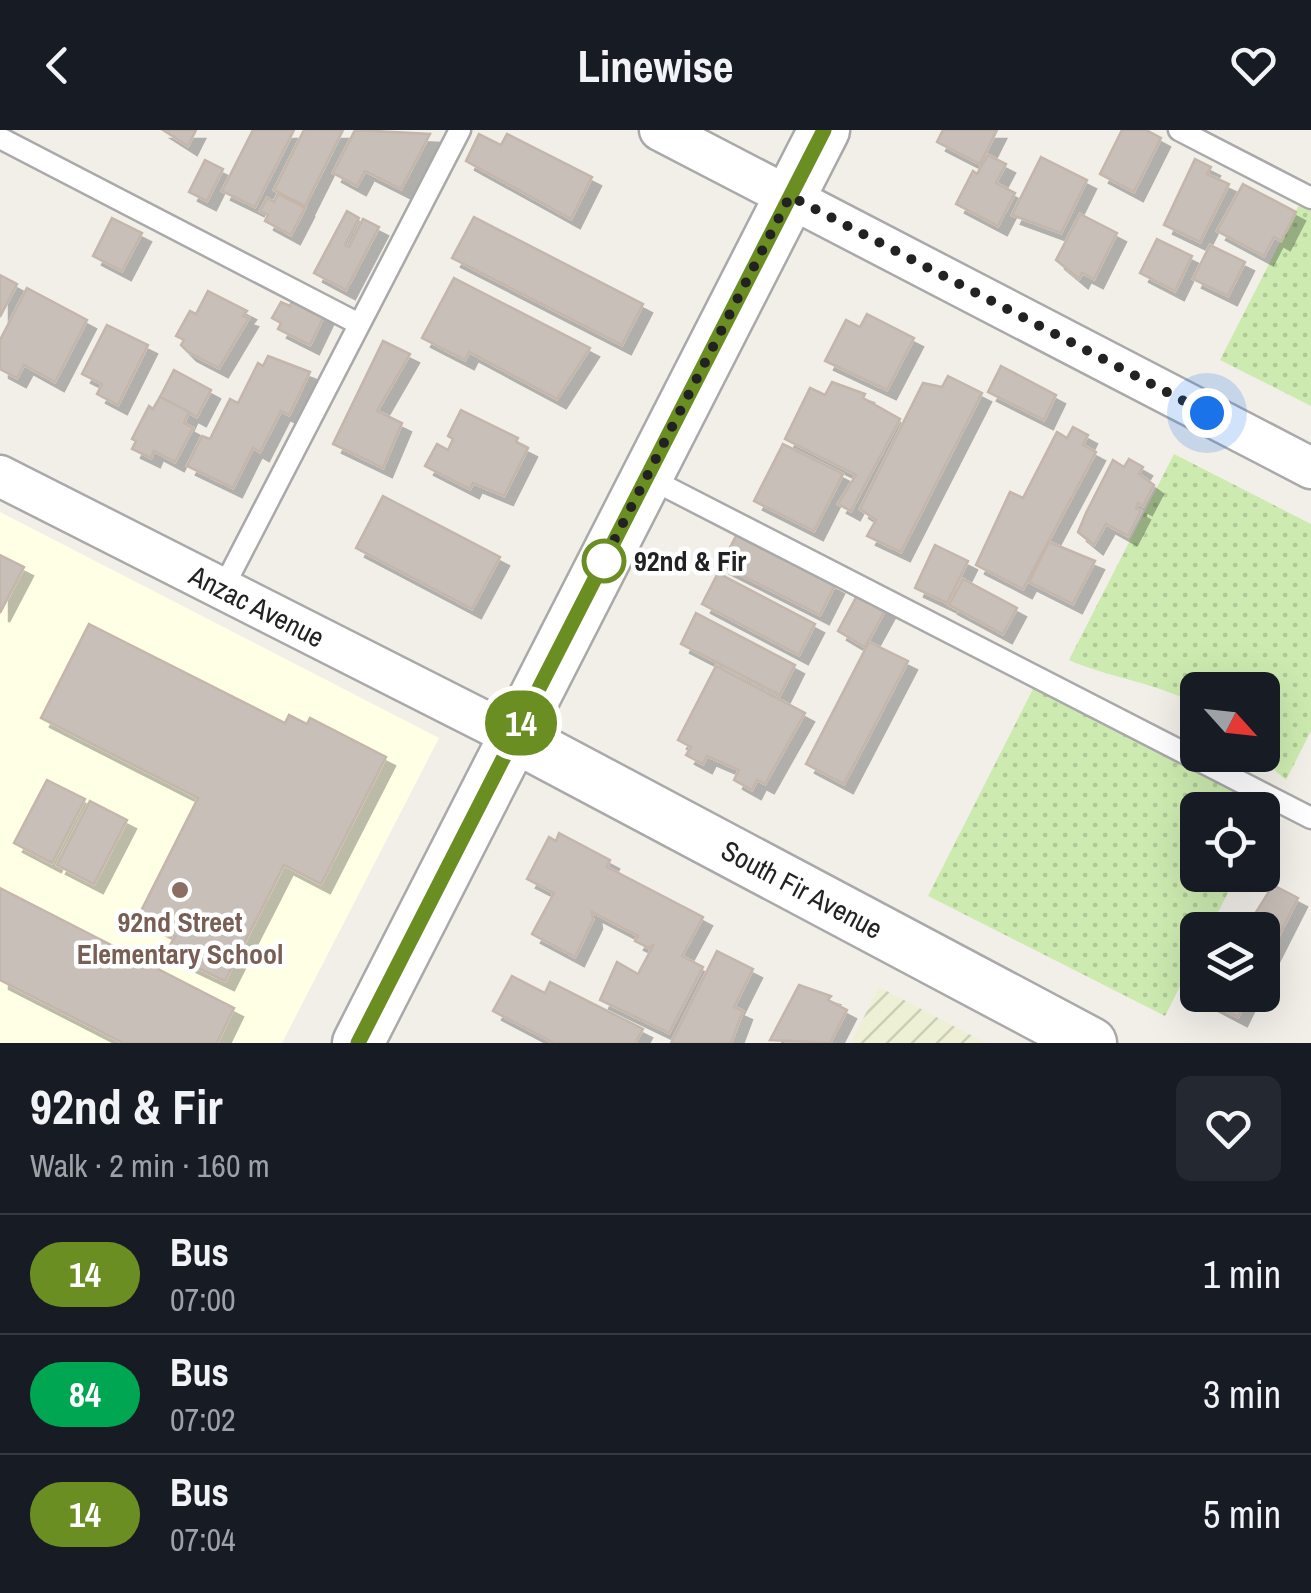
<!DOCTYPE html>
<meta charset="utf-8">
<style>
body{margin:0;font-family:"Archivo Narrow",sans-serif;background:#242831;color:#f1f3f6;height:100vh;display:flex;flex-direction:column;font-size:38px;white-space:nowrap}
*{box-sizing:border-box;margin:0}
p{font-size:32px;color:#9ea1a6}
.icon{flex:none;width:55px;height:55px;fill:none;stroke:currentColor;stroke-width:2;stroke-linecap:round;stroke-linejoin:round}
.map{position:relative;height:913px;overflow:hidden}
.panel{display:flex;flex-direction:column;background:#171b24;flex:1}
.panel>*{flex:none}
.badge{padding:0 20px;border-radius:32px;font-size:35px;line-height:65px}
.needle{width:65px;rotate:117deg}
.fabs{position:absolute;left:1180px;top:542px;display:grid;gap:20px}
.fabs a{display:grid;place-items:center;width:100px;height:100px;border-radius:15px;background:#171b24;box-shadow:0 10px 40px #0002;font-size:50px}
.you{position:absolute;width:50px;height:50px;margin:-25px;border:8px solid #fff;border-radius:50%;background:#1a73e8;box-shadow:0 0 0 15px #1a73e833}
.map>.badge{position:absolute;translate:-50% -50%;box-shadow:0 0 0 5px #fff}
.round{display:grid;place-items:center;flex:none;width:105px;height:105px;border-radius:15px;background:#242831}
.summary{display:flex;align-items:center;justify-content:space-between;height:170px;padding:0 30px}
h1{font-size:48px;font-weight:800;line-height:75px}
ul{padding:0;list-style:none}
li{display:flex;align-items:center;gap:30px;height:120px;padding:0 30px;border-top:2px solid #363941}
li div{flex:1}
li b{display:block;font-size:38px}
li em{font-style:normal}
li .badge{min-width:110px;font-weight:700;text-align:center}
header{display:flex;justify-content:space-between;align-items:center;height:130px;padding:0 30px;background:#171b24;font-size:45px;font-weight:800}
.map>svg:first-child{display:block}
.education{fill:#ffffe5}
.farmland{fill:url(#farmland-furrows)}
.grass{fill:url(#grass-dots)}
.building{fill:#c7bfb8;stroke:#c4b6ab;stroke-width:2.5;filter:url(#shadow)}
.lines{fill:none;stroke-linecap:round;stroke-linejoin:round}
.service-casing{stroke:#a9a9a9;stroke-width:25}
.minor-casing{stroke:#a9a9a9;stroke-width:45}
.tertiary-casing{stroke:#a9a9a9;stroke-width:55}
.service{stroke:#fff;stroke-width:20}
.minor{stroke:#fff;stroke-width:40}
.tertiary{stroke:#fff;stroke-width:50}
.line-casing{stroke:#fff;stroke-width:22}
.line{stroke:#6b8e23;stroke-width:15}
.walk{stroke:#222;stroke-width:10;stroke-dasharray:0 18}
.stop-dot{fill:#fff;stroke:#6b8e23;stroke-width:5}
.education-dot{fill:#8d6e63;stroke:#fff;stroke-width:4}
.labels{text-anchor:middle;stroke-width:9;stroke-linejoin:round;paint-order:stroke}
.stop-label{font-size:28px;font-weight:bold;fill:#222;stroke:#fff;text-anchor:start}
.street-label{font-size:28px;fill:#222;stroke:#fff}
.education-label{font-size:28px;font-weight:bold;fill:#785e54;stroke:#fff}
</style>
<header><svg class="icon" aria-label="back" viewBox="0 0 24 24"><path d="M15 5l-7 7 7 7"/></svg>Linewise<svg class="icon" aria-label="heart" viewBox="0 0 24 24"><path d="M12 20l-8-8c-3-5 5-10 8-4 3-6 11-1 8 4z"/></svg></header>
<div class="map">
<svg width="1311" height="913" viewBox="0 0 1311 913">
<defs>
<pattern id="farmland-furrows" width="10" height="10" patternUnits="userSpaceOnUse" patternTransform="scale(2.5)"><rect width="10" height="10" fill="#eef0d5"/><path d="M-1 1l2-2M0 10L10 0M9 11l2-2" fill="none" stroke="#ccceb7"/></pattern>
<pattern id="grass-dots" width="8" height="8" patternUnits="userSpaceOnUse" patternTransform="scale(2.5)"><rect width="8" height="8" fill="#cdebb0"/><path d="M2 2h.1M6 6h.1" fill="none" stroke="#b0c997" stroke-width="1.8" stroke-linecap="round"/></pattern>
<filter id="shadow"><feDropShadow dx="9" dy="9" stdDeviation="0" flood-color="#0004"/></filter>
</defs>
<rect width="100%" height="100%" fill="#f2efe9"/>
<polygon class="education" points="0,382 439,608 282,913 0,913"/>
<polygon class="farmland" points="879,857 986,913 851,913"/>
<g class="grass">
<polygon points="1299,75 1311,81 1311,276 1220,230"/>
<path d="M1174,324L1311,394V601L1286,650L1257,625H1262V560H1198L1197,575C1156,552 1112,549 1069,530Z"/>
<polygon points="1034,557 1272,678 1263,696 1262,680 1198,680 1198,745 1237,745 1209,800 1198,800 1197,823 1165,886 928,766"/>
</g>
<g class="building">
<polygon points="163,0 196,0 188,16"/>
<polygon points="253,0 294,0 255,77 222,61"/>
<polygon points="304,0 343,0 305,76 274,60"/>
<polygon points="355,0 430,4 401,59 365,41 357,56 333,43"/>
<polygon points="943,0 997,0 980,34 937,12"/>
<polygon points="1122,0 1146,0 1161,8 1134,62 1100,44"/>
<polygon points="479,4 501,15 507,4 592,47 571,89 466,31"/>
<polygon points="988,25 1006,34 996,53 1015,63 998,96 956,74 973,41 977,44"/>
<polygon points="1041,27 1087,50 1061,103 1012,85"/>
<polygon points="1195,29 1211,37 1207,44 1229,54 1200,112 1164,95"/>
<polygon points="205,30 223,39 207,71 189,62"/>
<polygon points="1243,54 1296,82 1281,111 1274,107 1264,126 1217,101"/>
<polygon points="278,64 305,78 291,105 265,91 268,85 260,81 267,68 274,72"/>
<polygon points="347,81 359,88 345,115 349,117 363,89 379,97 346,160 314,143"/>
<polygon points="1080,84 1117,103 1094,149 1082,143 1079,149 1056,130"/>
<polygon points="474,87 643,174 622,215 452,128"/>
<polygon points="112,88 142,103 122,141 93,126"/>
<polygon points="1157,109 1192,126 1175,161 1140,143"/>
<polygon points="1210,115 1245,132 1228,166 1193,149"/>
<polygon points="0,145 17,154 0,187"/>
<polygon points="454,148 590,218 557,269 469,222 465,230 422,208"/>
<polygon points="27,158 87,190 55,252 24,235 17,248 0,239 0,210"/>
<polygon points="208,161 247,181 243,186 249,188 219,238 188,222 181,215 184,210 176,206 190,181 196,184"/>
<polygon points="293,170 324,186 310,215 278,199 281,193 272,188 281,172 290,176"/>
<polygon points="867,184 914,208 887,260 825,231 846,190 860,197"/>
<polygon points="107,195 148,215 118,275 97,264 102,254 82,244"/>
<polygon points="383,211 410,224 377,281 402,293 383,338 333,314"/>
<polygon points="268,226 310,242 289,285 281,281 260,322 253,318 233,358 187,336 202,306 210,309 230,269 238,273 258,233 263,236"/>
<polygon points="1001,236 1056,265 1044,290 988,262"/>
<polygon points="174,240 211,260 197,287 160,267"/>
<polygon points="948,246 982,263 901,422 867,406 876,390 860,379 923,253 942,257"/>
<polygon points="832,252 865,264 863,268 900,289 851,381 838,374 856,345 785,309 810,258 825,265"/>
<polygon points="160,267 189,282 184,293 193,298 175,332 154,321 151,328 132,319 136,311 132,309 149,276 153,279"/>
<polygon points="461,280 518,308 516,312 528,318 504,366 473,353 470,359 425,336 437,314 448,320 453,309 448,306"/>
<polygon points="1073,297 1088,305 1083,315 1096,322 1023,459 976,435 1010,362 1023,368 1057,302 1067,308"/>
<polygon points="783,314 843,344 814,401 754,371"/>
<polygon points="1129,329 1143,337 1139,344 1154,355 1143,376 1138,373 1136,378 1141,381 1128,406 1106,394 1094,415 1078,402 1086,383 1113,330 1124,337"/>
<polygon points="383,366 500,427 472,479 356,418"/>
<polygon points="737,404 835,455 820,485 721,435"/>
<polygon points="1049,412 1095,431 1073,474 1029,452"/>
<polygon points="935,415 968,431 947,473 915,458"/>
<polygon points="0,425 24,437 0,483"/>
<polygon points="718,443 815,494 799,525 702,474"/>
<polygon points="963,449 1017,478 1003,504 949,475"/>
<polygon points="859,462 887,477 865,517 838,501"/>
<polygon points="696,483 795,535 780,565 681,514"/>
<polygon points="89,494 285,593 289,585 307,594 310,588 386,627 321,754 284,735 225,851 166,823 175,806 138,787 198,668 41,588"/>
<polygon points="869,512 908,531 844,654 806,634"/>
<polygon points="716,536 805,583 765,654 757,650 752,660 734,650 739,640 707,626 703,634 686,625 691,617 678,610"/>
<polygon points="47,650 85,669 52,733 14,713"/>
<polygon points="90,671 127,690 94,754 57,735"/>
<polygon points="559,703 610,730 607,737 703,787 682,826 703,837 669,903 600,870 617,832 638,844 654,814 649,818 635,811 638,806 592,782 593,790 575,827 532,804 554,763 527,749 549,707 556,711"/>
<polygon points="1273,755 1298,768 1262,839 1262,800 1245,800"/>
<polygon points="0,758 234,878 217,913 123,913 0,850"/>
<polygon points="717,821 753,839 734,877 743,881 731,913 671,913"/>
<polygon points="512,846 545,863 550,852 643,899 635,913 554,913 493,881"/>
<polygon points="799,855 831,866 828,870 847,880 830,913 770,910"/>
<polygon points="1212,865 1249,865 1238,887 1209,872"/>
</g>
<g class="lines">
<g class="service-casing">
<g id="service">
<polyline points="1179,0 1311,68"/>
<polyline points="0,8 359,194"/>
<polyline points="647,347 1311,688"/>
<polyline points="222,460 460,0"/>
</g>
</g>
<g class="minor-casing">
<g id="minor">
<polyline points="660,0 1311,338"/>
<path id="s1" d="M0,346L515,607"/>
</g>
</g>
<g class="tertiary-casing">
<g id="tertiary">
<path id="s2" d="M515,607L1091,913"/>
<polyline points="358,913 824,0"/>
</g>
</g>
<use href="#service" class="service"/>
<use href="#minor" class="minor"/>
<use href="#tertiary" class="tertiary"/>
</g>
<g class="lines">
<g class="line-casing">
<polyline id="line" points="358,913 824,0"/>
</g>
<use href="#line" class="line"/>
<polyline class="walk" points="604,431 597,444 790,66 1207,283"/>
</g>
<circle class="stop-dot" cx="604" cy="431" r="20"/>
<circle class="education-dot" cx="180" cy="760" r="10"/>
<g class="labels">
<g class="stop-label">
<text x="634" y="441">92nd &amp; Fir</text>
</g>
<g class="street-label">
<text dy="10" stroke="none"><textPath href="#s1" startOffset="288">Anzac Avenue</textPath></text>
<text dy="10" stroke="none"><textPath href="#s2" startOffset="325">South Fir Avenue</textPath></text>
</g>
<g class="education-label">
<text x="180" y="802">92nd Street<tspan x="180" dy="32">Elementary School</tspan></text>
</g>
</g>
</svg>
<div class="fabs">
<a><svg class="needle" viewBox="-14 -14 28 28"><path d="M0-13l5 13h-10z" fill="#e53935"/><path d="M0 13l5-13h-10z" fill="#9ea1a6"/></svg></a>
<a><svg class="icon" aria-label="locate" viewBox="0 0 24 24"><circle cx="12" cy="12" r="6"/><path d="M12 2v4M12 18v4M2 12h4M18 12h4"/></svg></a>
<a><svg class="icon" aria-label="layers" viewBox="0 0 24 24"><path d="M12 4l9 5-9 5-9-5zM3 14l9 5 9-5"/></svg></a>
</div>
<div class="you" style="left:1207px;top:283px"></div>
<b class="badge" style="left:521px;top:593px;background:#6b8e23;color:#fff">14</b>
</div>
<section class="panel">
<div class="summary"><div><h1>92nd &amp; Fir</h1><p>Walk · 2 min · 160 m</p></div><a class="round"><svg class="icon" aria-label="heart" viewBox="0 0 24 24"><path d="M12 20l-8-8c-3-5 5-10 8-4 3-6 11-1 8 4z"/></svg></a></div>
<ul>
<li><span class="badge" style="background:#6b8e23;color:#fff">14</span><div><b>Bus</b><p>07:00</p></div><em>1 min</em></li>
<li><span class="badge" style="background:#00a651;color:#fff">84</span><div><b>Bus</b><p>07:02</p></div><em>3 min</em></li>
<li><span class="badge" style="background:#6b8e23;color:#fff">14</span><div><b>Bus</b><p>07:04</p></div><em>5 min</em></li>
</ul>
</section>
